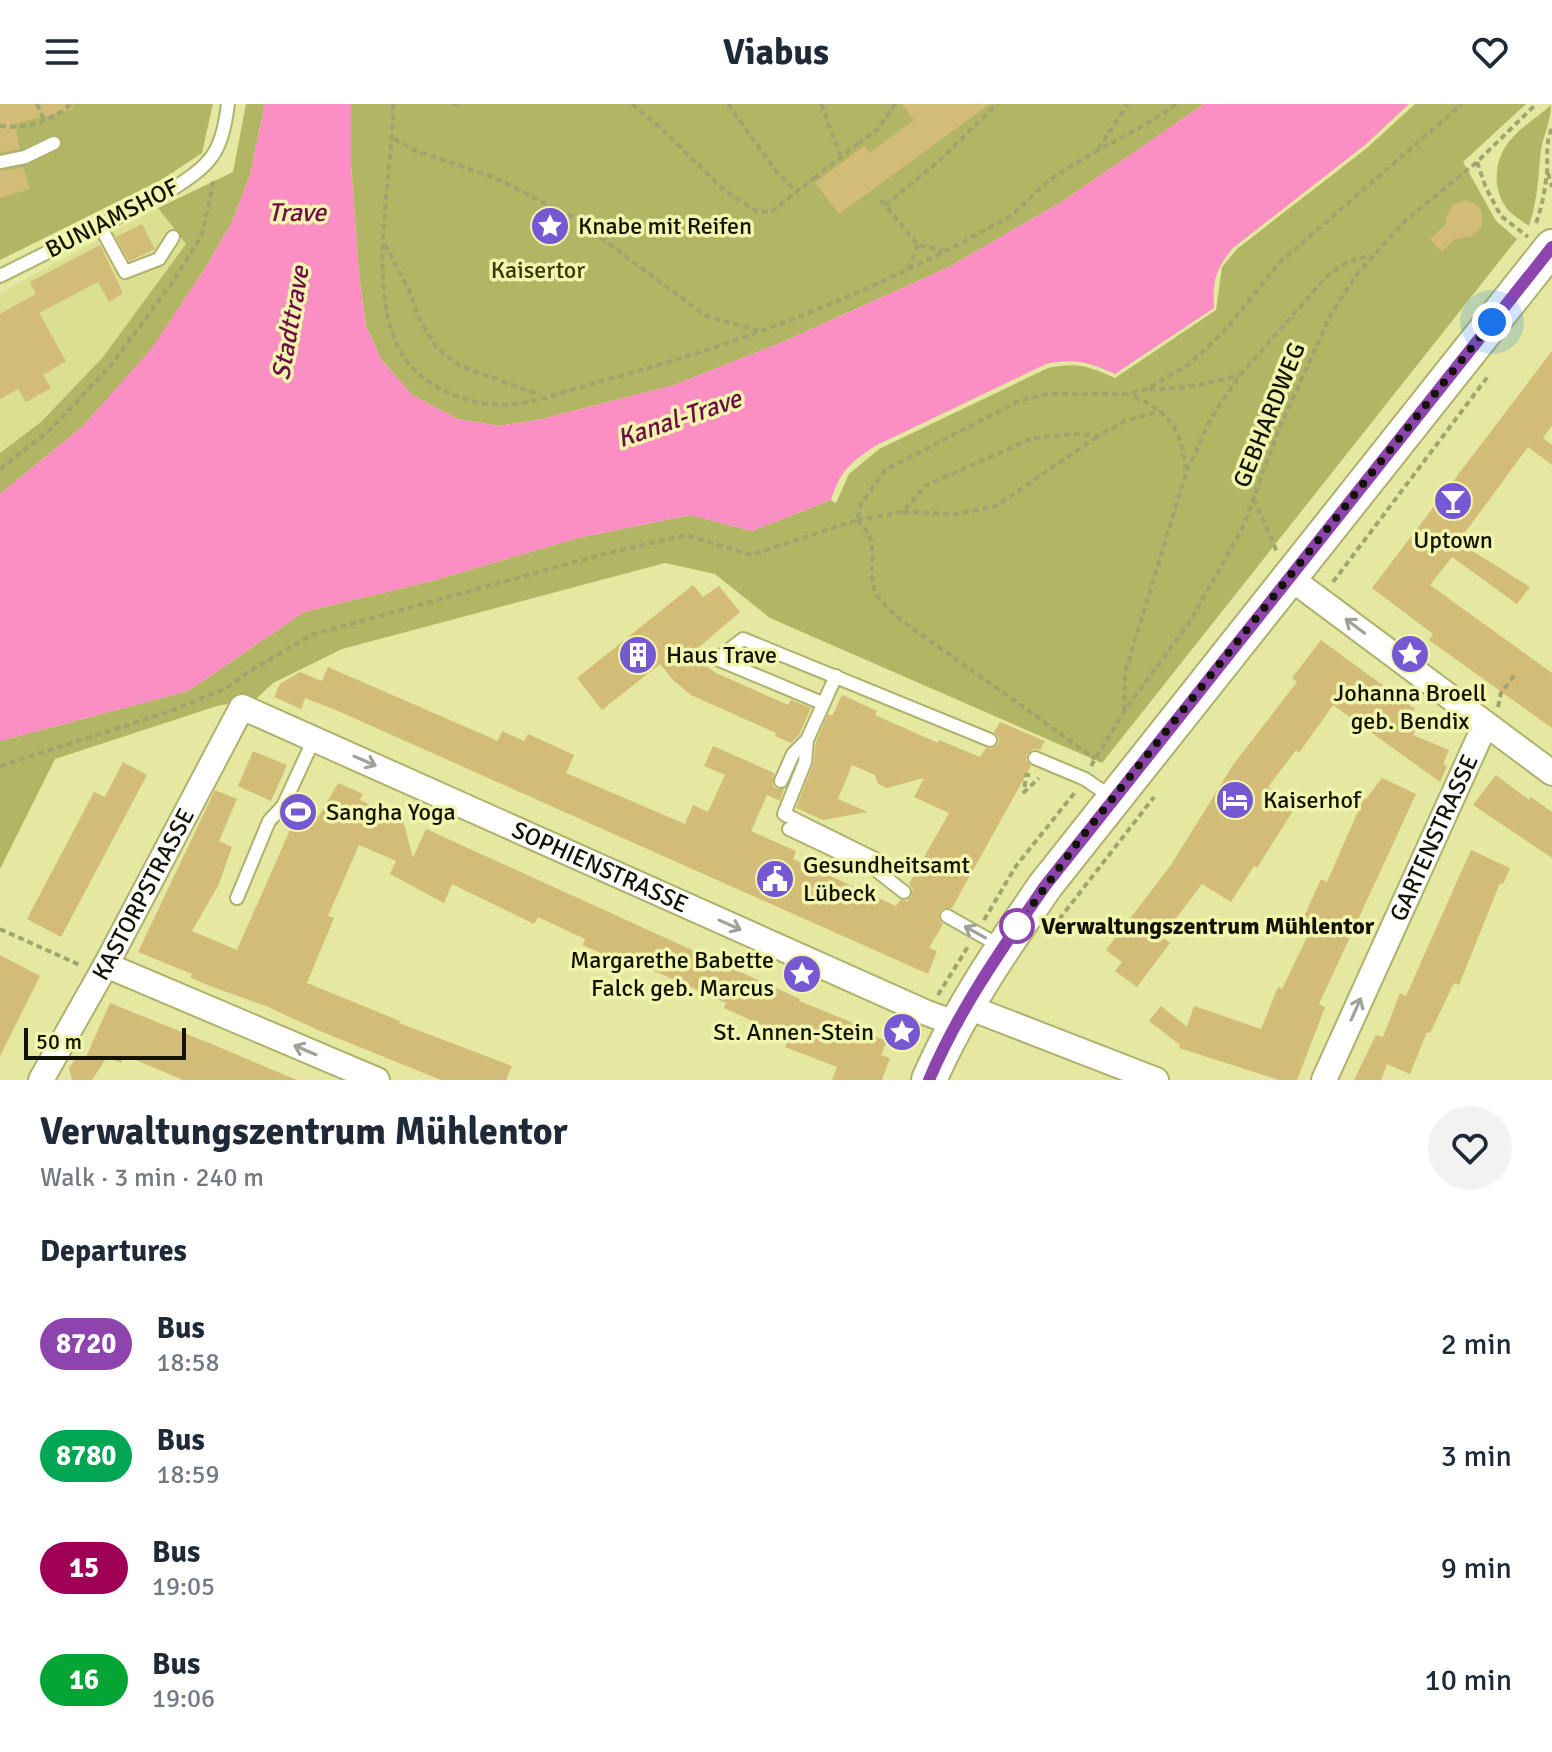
<!DOCTYPE html>
<meta charset="utf-8">
<style>
body{margin:0;font-family:Signika,sans-serif;background:#f2f2f3;color:#1f2937;height:100vh;display:flex;flex-direction:column;font-size:30px;white-space:nowrap}
*{box-sizing:border-box;margin:0}
p{font-size:26px;color:#747a83}
.icon{flex:none;width:44px;height:44px;fill:none;stroke:currentColor;stroke-width:2;stroke-linecap:round;stroke-linejoin:round}
.map{position:relative;height:976px;overflow:hidden}
.details{display:flex;flex-direction:column;background:#fff;flex:1}
.details>*{flex:none}
.badge{padding:0 16px;border-radius:26px;font-size:28px;line-height:52px}
.scale{position:absolute;left:24px;bottom:20px;width:162px;box-sizing:border-box;padding-left:8px;border:4px solid #121300;border-top:0;font-size:22px;line-height:28px;white-space:nowrap;color:#121300;-webkit-text-stroke:6px #f1f5ae;paint-order:stroke}
.you{position:absolute;width:40px;height:40px;margin:-20px;border:6px solid #fff;border-radius:50%;background:#1a73e8;box-shadow:0 0 0 12px #1a73e833}
.map>.badge{position:absolute;translate:-50% -50%;box-shadow:0 0 0 4px #fff}
h2{padding:0 40px;font-size:30px;line-height:72px}
.round{display:grid;place-items:center;flex:none;width:84px;height:84px;border-radius:42px;background:#f2f2f3}
.summary{display:flex;align-items:center;justify-content:space-between;height:136px;padding:0 40px}
h1{font-size:38px;font-weight:800;line-height:60px}
ul{padding:0;list-style:none}
li{display:flex;align-items:center;gap:24px;height:112px;padding:0 40px}
li div{flex:1}
li b{display:block;font-size:30px}
li em{font-style:normal}
li .badge{min-width:88px;font-weight:700;text-align:center}
header{display:flex;justify-content:space-between;align-items:center;height:104px;padding:0 40px;background:#fff;font-size:36px;font-weight:800}
.map>svg:first-child{display:block}
.built{fill:#dbdf90}
.green{fill:#b2b564}
.water{fill:#fb8ec3}
.building{fill:#d3bb78}
.lines{fill:none;stroke-linecap:round;stroke-linejoin:round}
.service-casing{stroke:#afb26d;stroke-width:16}
.minor-casing{stroke:#afb26d;stroke-width:28}
.secondary-casing{stroke:#afb26d;stroke-width:38}
.path{stroke:#a1a46e;stroke-width:4;stroke-dasharray:6 4;stroke-linecap:butt}
.service{stroke:#fff;stroke-width:12}
.minor{stroke:#fff;stroke-width:24}
.secondary{stroke:#fff;stroke-width:34}
.path-bridge{stroke:#a1a46e;stroke-width:4;stroke-dasharray:6 4;stroke-linecap:butt}
.oneway{stroke:#a0a199}
.line-casing{stroke:#fff;stroke-width:18}
.line{stroke:#8e44ad;stroke-width:12}
.walk{stroke:#121300;stroke-width:8;stroke-dasharray:0 14.4}
.stop-dot{fill:#fff;stroke:#8e44ad;stroke-width:4}
.labels{text-anchor:middle;stroke-width:7;stroke-linejoin:round;paint-order:stroke}
.street-label{font-size:24px;fill:#121300;stroke:#f1f5ae}
.poi-label{font-size:24px;fill:#121300;stroke:#f1f5ae;text-anchor:start}
.park-label{font-size:24px;fill:#373802;stroke:#f1f5ae}
.stop-label{font-size:24px;font-weight:bold;fill:#121300;stroke:#f1f5ae;text-anchor:start}
.water-label{font-size:26px;font-style:italic;fill:#6e0c47;stroke:#f1f5ae}
</style>
<header><svg class="icon" aria-label="menu" viewBox="0 0 24 24"><path d="M4 6h16M4 12h16M4 18h16"/></svg>Viabus<svg class="icon" aria-label="heart" viewBox="0 0 24 24"><path d="M12 20l-8-8c-3-5 5-10 8-4 3-6 11-1 8 4z"/></svg></header>
<div class="map">
<svg width="1552" height="976" viewBox="0 0 1552 976">
<rect width="100%" height="100%" fill="#e4e8a1"/>
<polygon class="built" points="158,104 186,140 103,253 41,318 0,349 0,189"/>
<g class="green">
<polygon points="0,0 213,0 202,49 161,76 0,156"/>
<polygon points="246,0 265,0 250,71 233,116 206,163 152,245 82,323 0,390 0,349 41,318 103,253 186,140 158,104 233,68"/>
<polygon points="351,0 1204,0 1063,97 949,163 778,240 674,281 542,315 499,322 458,315 412,291 381,255 366,222 359,171 351,60"/>
<path d="M1415,0H1526L1463,58L1496,117L1517,135L1102,659L770,514L715,470L665,459L342,545L273,579L257,594L217,602L55,655L0,765V637L188,587L304,508L432,477L578,434L690,411L752,427L831,396L836,399L849,370L879,345L1048,264C1077,258 1088,262 1115,274L1216,206L1222,163L1237,145L1367,44Z"/>
<path d="M1551,1C1551,17 1544,30 1541,45C1538,72 1538,96 1529,122C1522,117 1514,112 1509,107C1490,86 1494,52 1513,33C1524,21 1539,12 1551,1Z"/>
</g>
<path class="water" d="M265,0H351V60L359,171L366,222L381,255L412,291L458,315L499,322L542,315L674,281L778,240L949,163L1063,97L1204,0H1409L1365,41L1233,144C1216,164 1212,178 1214,204L1115,270C1088,258 1075,254 1046,260L875,342C850,359 840,367 831,396L752,427L690,411L578,434L432,477L304,508L188,587L0,637V390L82,323L152,244L206,163L233,116L250,71Z"/>
<g class="building">
<polygon points="0,0 73,0 74,5 15,20 20,45 0,49"/>
<polygon points="902,0 990,0 839,110 815,79 864,42 869,49 914,16"/>
<polygon points="23,63 30,85 0,94 0,67"/>
<polygon points="1467,96 1479,103 1482,110 1482,123 1470,133 1455,135 1442,148 1430,135 1446,120 1446,113 1453,101"/>
<polygon points="142,120 155,145 129,157 116,133"/>
<polygon points="100,141 123,189 109,198 98,178 39,209 66,257 43,271 51,284 26,298 18,285 0,295 0,210 36,190 30,178"/>
<polygon points="1552,247 1552,322 1543,334 1552,341 1552,361 1528,343 1458,438 1530,483 1517,500 1452,453 1430,481 1552,569 1552,624 1429,536 1433,530 1372,484"/>
<polygon points="693,481 703,493 719,482 740,508 690,551 716,569 788,601 791,596 811,604 799,631 791,639 775,632 776,629 691,591 673,576 660,560 602,606 577,574"/>
<polygon points="1321,536 1415,605 1411,610 1422,618 1413,631 1449,646 1443,660 1447,662 1440,678 1333,601 1299,649 1296,646 1268,683 1296,702 1257,764 1254,762 1231,798 1202,780 1162,833 1170,839 1137,883 1115,867 1122,858 1106,846 1171,761 1233,661 1297,578 1292,574"/>
<polygon points="328,563 498,637 502,627 524,637 528,630 574,651 566,669 685,720 693,701 708,708 725,671 704,662 713,642 774,669 773,682 778,685 784,685 780,697 767,691 751,727 796,747 793,755 896,802 900,796 907,797 911,793 913,785 909,780 949,709 914,693 924,674 887,684 878,680 875,671 852,661 838,695 868,708 823,716 796,704 813,661 816,638 828,610 832,612 842,591 877,607 875,611 938,639 939,636 980,653 986,644 992,645 998,640 999,634 994,628 1000,618 1045,637 1040,646 1033,645 1027,650 1026,656 1031,662 952,804 943,804 939,808 939,816 943,820 929,844 937,847 928,870 338,607 305,594 301,605 274,593 280,580 300,568 322,577"/>
<polygon points="253,647 287,661 271,697 238,682"/>
<polygon points="123,658 147,671 61,833 27,815 94,688 105,693"/>
<polygon points="1496,671 1529,696 1531,693 1552,708 1552,754 1473,701"/>
<polygon points="1382,674 1416,690 1319,900 1325,903 1297,976 1279,976 1179,944 1180,941 1149,917 1161,902 1187,923 1194,902 1261,925 1278,883 1282,885 1308,831 1298,826 1311,797 1321,775 1327,778 1364,694 1366,695"/>
<polygon points="338,679 363,690 360,696 403,716 413,754 426,725 800,895 799,897 873,927 871,931 887,937 881,951 890,954 882,976 832,976 837,963 785,943 790,934 724,904 726,899 641,861 639,867 583,841 585,835 538,813 534,820 452,780 444,799 390,770 396,757 359,741 328,812 334,814 307,879 400,917 399,919 512,962 506,976 441,976 320,927 266,902 210,882 191,874 192,870 138,848 215,686 237,695 219,737 232,743 218,782 192,827 237,846 300,703 319,712"/>
<polygon points="1471,746 1510,764 1503,780 1500,779 1459,881 1454,879 1430,929 1427,928 1410,970 1387,960 1381,976 1354,976 1376,931 1383,933 1400,889 1406,892"/>
<polygon points="0,851 40,872 0,952"/>
<polygon points="110,899 209,939 297,976 183,976 124,951 121,959 107,953 92,976 72,976 69,964 77,953 86,953"/>
</g>
<g class="lines">
<g class="service-casing">
<g id="service">
<polyline points="0,58 25,53 54,39"/>
<polyline points="100,122 125,168 159,155 173,133"/>
<path d="M0,172L168,88C211,60 221,52 228,0"/>
<polyline points="836,572 807,636 805,658 784,710 879,757 876,766 904,788"/>
<polyline points="822,599 717,555 743,535 990,636"/>
<polyline points="1035,654 1085,675 1111,693"/>
<polyline points="781,677 793,650 807,636"/>
<polyline points="789,725 876,766"/>
<polyline points="237,794 269,717 283,702 314,635"/>
<polyline points="947,812 1000,842"/>
</g>
</g>
<g class="minor-casing">
<g id="minor">
<polyline points="1289,473 1552,669"/>
<polyline points="106,861 377,976"/>
<polyline points="968,903 1156,976"/>
<path id="s1" d="M41,976L106,861L242,603L927,909L957,920"/>
<path id="s2" d="M1324,976L1485,621"/>
</g>
</g>
<g class="secondary-casing">
<path id="secondary" d="M929,976C959,907 1003,843 1045,782L1552,143"/>
</g>
<g class="path">
<polyline points="37,0 44,16"/>
<path d="M393,0C393,72 366,180 399,245C418,282 465,301 506,301C534,300 577,283 605,276C744,239 876,187 1002,117C1019,108 1032,90 1047,78C1088,48 1136,30 1176,0"/>
<polyline points="452,0 459,0"/>
<polyline points="632,0 661,24 725,87 757,107 771,108 814,74"/>
<polyline points="728,0 775,66 796,88"/>
<polyline points="821,0 840,51"/>
<path d="M0,22C27,25 50,18 71,0"/>
<polyline points="394,35 416,47 493,73 573,113 706,212 761,227"/>
<polyline points="858,40 878,25 895,0"/>
<polyline points="1098,45 1128,0"/>
<polyline points="1477,58 1486,84 1501,112 1528,133"/>
<polyline points="1548,69 1552,83"/>
<polyline points="881,96 918,141 943,147"/>
<polyline points="885,101 939,57 997,0"/>
<path d="M1536,119C1542,103 1545,86 1547,68C1548,53 1545,39 1552,24"/>
<polyline points="385,140 409,186 419,214 437,244 460,262 540,291"/>
<polyline points="908,165 918,141"/>
<path d="M1149,285C1181,286 1209,279 1239,271"/>
<polyline points="0,365 49,327 111,261 172,179 202,131 214,75"/>
<polyline points="1187,367 1211,314 1240,271 1328,171 1346,159 1371,151"/>
<polyline points="1254,395 1277,448"/>
<polyline points="903,408 957,410 996,402 1098,332"/>
<path d="M857,416C888,443 858,473 883,499C903,520 932,538 956,555C1002,588 1049,621 1095,655"/>
<polyline points="857,416 903,408 925,382 1033,334 1073,330 1098,332 1125,317 1160,307"/>
<polyline points="1333,478 1489,271"/>
<polyline points="1498,603 1501,589 1513,573 1515,575"/>
<path d="M1124,607L1125,569L1186,369C1182,327 1171,307 1130,291"/>
<polyline points="0,662 165,609 225,585 247,569 311,531 604,450 686,431 751,451 857,416 861,400 885,366 1019,297 1047,290 1127,290 1147,285 1191,259 1227,224 1279,159 1462,0"/>
<polyline points="1091,662 1123,609 1191,516 1243,423 1279,325 1331,210 1357,170 1404,118 1477,58 1536,0"/>
<polyline points="1030,671 1026,671 1024,688 1039,674"/>
<polyline points="984,816 1016,762 1076,687"/>
<polyline points="0,825 82,862"/>
<polyline points="1047,831 1154,693"/>
<polyline points="938,891 969,841"/>
</g>
<use href="#service" class="service"/>
<use href="#minor" class="minor"/>
<use href="#secondary" class="secondary"/>
<polyline class="path-bridge" points="814,74 858,40"/>
</g>
<defs><path id="oneway-shaft" d="M-6 0H5M1.5-3L5.5 0L1.5 3" fill="none" stroke-width="1.6" stroke-linecap="round" stroke-linejoin="round" transform="scale(2)"/></defs>
<g class="oneway">
<use href="#oneway-shaft" transform="translate(1355 522) rotate(-143)"/>
<use href="#oneway-shaft" transform="translate(365 657) rotate(24)"/>
<use href="#oneway-shaft" transform="translate(730 821) rotate(24)"/>
<use href="#oneway-shaft" transform="translate(975 828) rotate(-151)"/>
<use href="#oneway-shaft" transform="translate(1356 905) rotate(-66)"/>
<use href="#oneway-shaft" transform="translate(305 946) rotate(-157)"/>
</g>
<g class="lines">
<g class="line-casing">
<path id="line" d="M929,976C958,907 1003,843 1045,782L1552,143"/>
</g>
<use href="#line" class="line"/>
<polyline class="walk" points="1017,822 1078,738 1492,218"/>
</g>
<defs>
<g id="sight-disc" transform="scale(2)"><circle r="9.5" fill="#7558d2" stroke="#f1f5ae"/><path d="M0-6L1.8-2.2L6-1.7L2.9 1.2L3.7 5.4L0 3.3L-3.7 5.4L-2.9 1.2L-6-1.7L-1.8-2.2Z" fill="#fff"/></g>
<g id="bar-disc" transform="scale(2)"><circle r="9.5" fill="#7558d2" stroke="#f1f5ae"/><path d="M-6-5H6L.8 .8V4.5H3.5V6h-7V4.5H-.8V.8Z" fill="#fff"/></g>
<g id="building-disc" transform="scale(2)"><circle r="9.5" fill="#7558d2" stroke="#f1f5ae"/><path d="M-4-6H4V6H1V3H-1V6H-4ZM-2.5-4.3h1.7v1.8h-1.7ZM.8-4.3h1.7v1.8H.8ZM-2.5-1h1.7V.8h-1.7ZM.8-1h1.7V.8H.8Z" fill="#fff"/></g>
<g id="hotel-disc" transform="scale(2)"><circle r="9.5" fill="#7558d2" stroke="#f1f5ae"/><path d="M-6-4.5h1.5V1H6V5H4.5V3h-9V5H-6ZM-4 0a1.8 1.8 0 1 1 3.6 0ZM.5 0V-2.5h3Q6-2.5 6 0Z" fill="#fff"/></g>
<g id="stadium-disc" transform="scale(2)"><circle r="9.5" fill="#7558d2" stroke="#f1f5ae"/><path d="M0-5a6.5 5 0 1 0 0 10a6.5 5 0 1 0 0-10ZM-3.5-1.8h7v3.6h-7Z" fill="#fff"/></g>
<g id="civic-disc" transform="scale(2)"><circle r="9.5" fill="#7558d2" stroke="#f1f5ae"/><path d="M-.6-6.5H3V-4.5H.6V-3L4-1V1h2V6H-6V1h2V-1L-.6-3ZM-1.2 2.5V6h2.4V2.5Z" fill="#fff"/></g>
</defs>
<g fill-rule="evenodd">
<use href="#sight-disc" x="550" y="122"/>
<use href="#bar-disc" x="1453" y="397"/>
<use href="#sight-disc" x="1410" y="550"/>
<use href="#building-disc" x="638" y="551"/>
<use href="#hotel-disc" x="1235" y="696"/>
<use href="#stadium-disc" x="298" y="708"/>
<use href="#civic-disc" x="775" y="775"/>
<use href="#sight-disc" x="802" y="870"/>
<use href="#sight-disc" x="902" y="928"/>
</g>
<circle class="stop-dot" cx="1017" cy="822" r="16"/>
<g class="labels">
<g class="street-label">
<text transform="translate(112 114) rotate(-27)" y="8">BUNIAMSHOF</text>
<text transform="translate(1269 311) rotate(-68)" y="8">GEBHARDWEG</text>
<text dy="8" stroke="none"><textPath href="#s2" startOffset="266">GARTENSTRASSE</textPath></text>
<text dy="8" stroke="none"><textPath href="#s1" startOffset="816">SOPHIENSTRASSE</textPath></text>
<text dy="8" stroke="none"><textPath href="#s1" startOffset="212">KASTORPSTRASSE</textPath></text>
</g>
<g class="poi-label">
<text x="578" y="130">Knabe mit Reifen</text>
<text x="1453" y="444" text-anchor="middle">Uptown</text>
<text x="666" y="559">Haus Trave</text>
<text x="1410" y="597" text-anchor="middle">Johanna Broell<tspan x="1410" dy="28">geb. Bendix</tspan></text>
<text x="1263" y="704">Kaiserhof</text>
<text x="326" y="716">Sangha Yoga</text>
<text x="803" y="769">Gesundheitsamt<tspan x="803" dy="28">Lübeck</tspan></text>
<text x="774" y="864" text-anchor="end">Margarethe Babette<tspan x="774" dy="28">Falck geb. Marcus</tspan></text>
<text x="874" y="936" text-anchor="end">St. Annen-Stein</text>
</g>
<g class="park-label">
<text x="538" y="174">Kaisertor</text>
</g>
<g class="stop-label">
<text x="1041" y="830">Verwaltungszentrum Mühlentor</text>
</g>
<g class="water-label">
<text x="297" y="117">Trave</text>
<text transform="translate(290 219) rotate(-80)" y="9">Stadttrave</text>
<text transform="translate(679 314) rotate(-19)" y="9">Kanal-Trave</text>
</g>
</g>
</svg>
<div class="scale">50 m</div>
<div class="you" style="left:1492px;top:218px"></div>
</div>
<section class="details">
<div class="summary"><div><h1>Verwaltungszentrum Mühlentor</h1><p>Walk · 3 min · 240 m</p></div><a class="round"><svg class="icon" aria-label="heart" viewBox="0 0 24 24"><path d="M12 20l-8-8c-3-5 5-10 8-4 3-6 11-1 8 4z"/></svg></a></div>
<h2>Departures</h2>
<ul>
<li><span class="badge" style="background:#8e44ad;color:#fff">8720</span><div><b>Bus</b><p>18:58</p></div><em>2 min</em></li>
<li><span class="badge" style="background:#00a651;color:#fff">8780</span><div><b>Bus</b><p>18:59</p></div><em>3 min</em></li>
<li><span class="badge" style="background:#9f0055;color:#fff">15</span><div><b>Bus</b><p>19:05</p></div><em>9 min</em></li>
<li><span class="badge" style="background:#04a535;color:#fff">16</span><div><b>Bus</b><p>19:06</p></div><em>10 min</em></li>
</ul>
</section>
